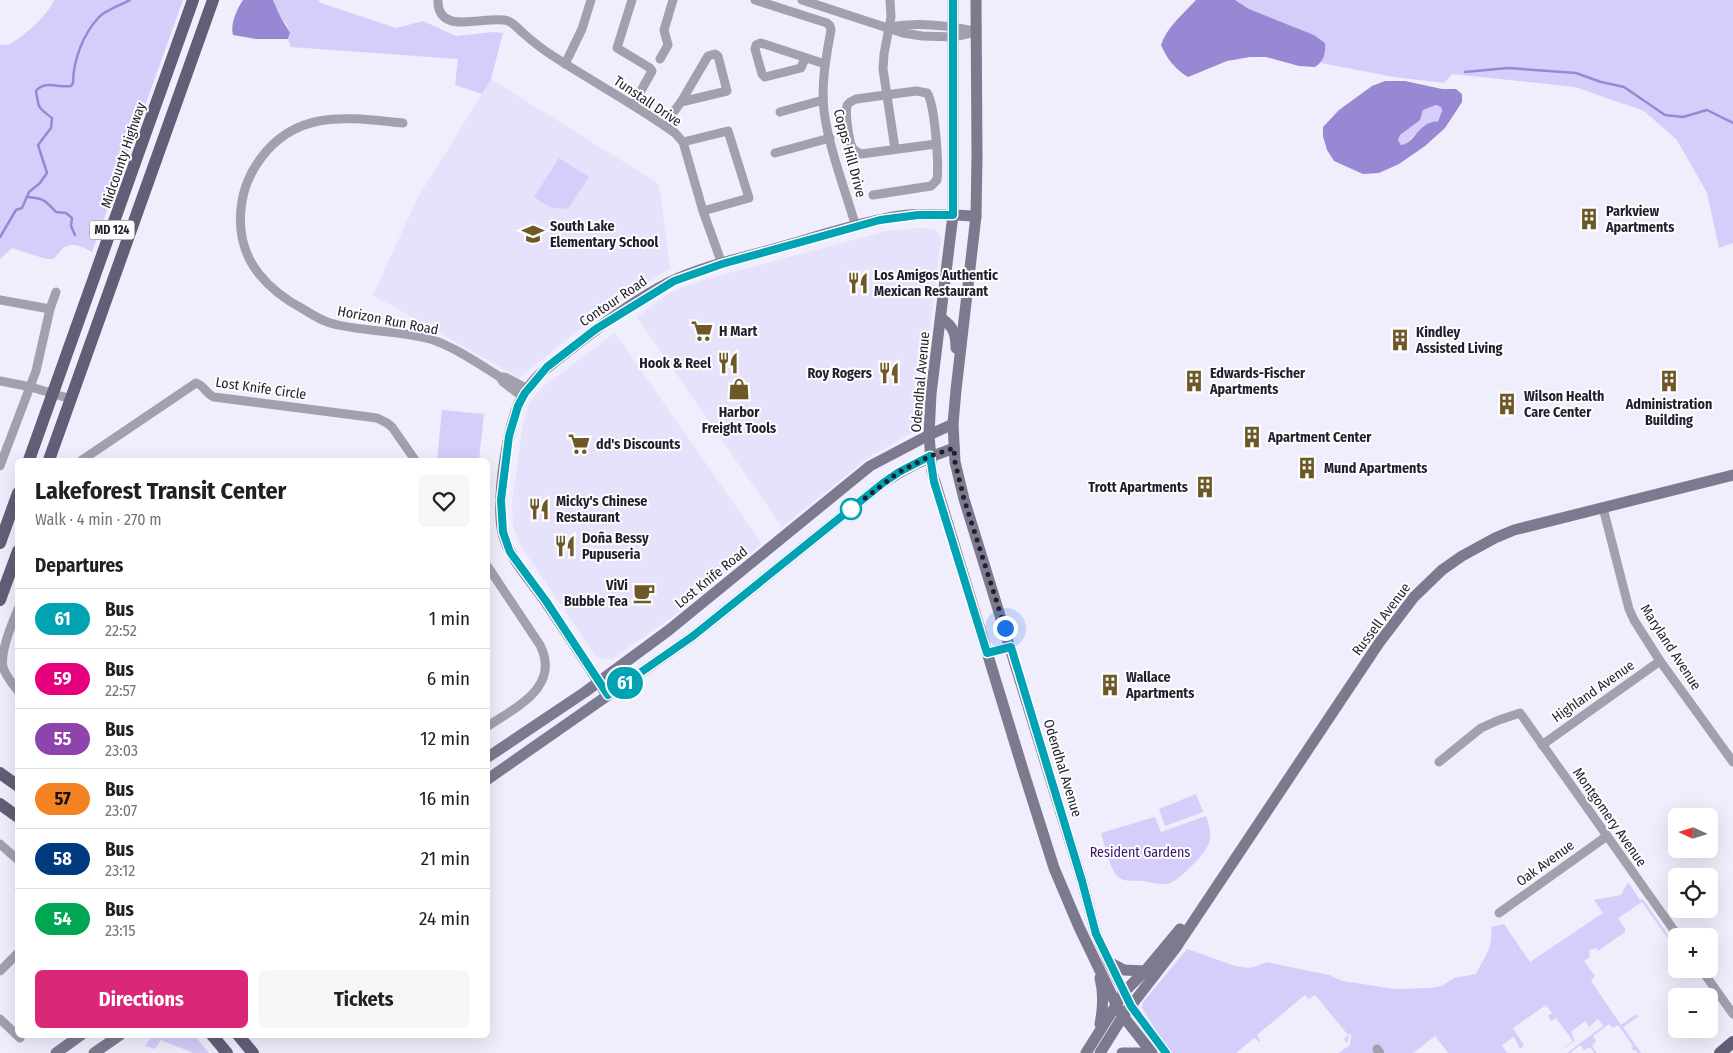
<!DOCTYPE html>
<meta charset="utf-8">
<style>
body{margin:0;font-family:"Fira Sans Condensed",sans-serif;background:#f6f6f6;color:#202124;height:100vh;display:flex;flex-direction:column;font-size:19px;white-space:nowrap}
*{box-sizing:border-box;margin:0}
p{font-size:16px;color:#757577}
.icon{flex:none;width:28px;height:28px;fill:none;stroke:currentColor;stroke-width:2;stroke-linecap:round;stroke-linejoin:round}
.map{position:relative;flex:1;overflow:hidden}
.sheet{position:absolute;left:15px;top:458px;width:475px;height:580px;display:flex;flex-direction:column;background:#fff;border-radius:8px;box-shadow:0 5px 20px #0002}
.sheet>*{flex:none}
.badge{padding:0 10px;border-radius:16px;font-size:18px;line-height:32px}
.needle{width:32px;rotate:274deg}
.buttons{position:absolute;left:1668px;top:808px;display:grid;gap:10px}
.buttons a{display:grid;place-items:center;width:50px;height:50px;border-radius:8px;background:#fff;box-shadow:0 5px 20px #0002;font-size:25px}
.you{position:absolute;width:25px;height:25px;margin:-12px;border:4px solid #fff;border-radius:50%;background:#1a73e8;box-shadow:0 0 0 8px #1a73e833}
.map>.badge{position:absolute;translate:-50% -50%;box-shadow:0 0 0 2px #fff}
h2{padding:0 20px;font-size:19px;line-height:45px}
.round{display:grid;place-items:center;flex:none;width:52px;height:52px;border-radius:8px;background:#f6f6f6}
.head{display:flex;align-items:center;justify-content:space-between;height:85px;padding:0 20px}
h1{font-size:24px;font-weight:700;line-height:38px}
.action{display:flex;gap:10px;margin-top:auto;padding:10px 20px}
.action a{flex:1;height:58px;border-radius:8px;background:#db2777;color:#fff;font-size:20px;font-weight:700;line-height:58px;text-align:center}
.action a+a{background:#f6f6f6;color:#202124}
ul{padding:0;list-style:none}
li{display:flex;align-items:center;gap:15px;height:60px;padding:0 20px;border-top:1px solid #e0e0e0}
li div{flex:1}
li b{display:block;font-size:19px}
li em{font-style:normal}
li .badge{min-width:55px;font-weight:700;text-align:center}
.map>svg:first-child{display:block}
.built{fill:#e6e2fc}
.green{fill:#d6cefa}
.water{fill:#9888d3;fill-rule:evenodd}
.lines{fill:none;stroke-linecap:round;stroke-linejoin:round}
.stream{stroke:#9888d3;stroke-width:2.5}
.street{stroke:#a29faf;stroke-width:9}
.secondary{stroke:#7d798f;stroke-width:11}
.primary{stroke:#625e78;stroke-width:12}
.line-casing{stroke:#fff;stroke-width:11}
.line{stroke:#00a3b4;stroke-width:8}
.walk{stroke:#211f2c;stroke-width:5;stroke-dasharray:0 9}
.stop-dot{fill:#fff;stroke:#00a3b4;stroke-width:2.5}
.labels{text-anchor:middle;stroke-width:4;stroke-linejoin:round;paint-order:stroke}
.shield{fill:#fdfdfd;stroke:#63626b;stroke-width:1}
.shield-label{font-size:12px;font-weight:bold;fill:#211f2c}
.street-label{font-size:14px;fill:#211f2c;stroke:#fdfdfd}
.poi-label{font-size:14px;font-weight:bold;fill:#211f2c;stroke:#fdfdfd;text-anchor:start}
.park-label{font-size:14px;fill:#36166e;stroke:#fdfdfd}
</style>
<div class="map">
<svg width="1733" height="1053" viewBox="0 0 1733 1053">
<rect width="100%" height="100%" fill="#f0edfc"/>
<g class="built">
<polygon points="491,79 659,184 670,268 594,318 519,378 373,295 417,199"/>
<polygon points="923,228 934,229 941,236 919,419 912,433 869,457 782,527 637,317 671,292 707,279 886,231"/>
<polygon points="615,333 762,544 669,619 611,660 596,657 519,543 513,524 512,502 523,423 530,401 543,387"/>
</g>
<g class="green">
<path d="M54,0H183L92,252C85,248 74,242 65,247C61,249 57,256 53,259H46L12,248L0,259V45C4,45 8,45 12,43C25,35 49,14 54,0Z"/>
<polygon points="273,0 318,0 321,3 396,28 423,21 456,36 493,32 503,33 491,79 482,94 455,85 458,59 291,47 288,39 290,37 287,25 280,16"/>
<polygon points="1235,0 1733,0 1733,243 1719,248 1707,193 1677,140 1644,111 1575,87 1452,74 1444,83 1394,77 1321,63 1326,52 1314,35 1249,9"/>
<path d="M1436,105L1441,107C1444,123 1426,125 1417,133C1412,136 1409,141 1405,145H1401L1398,140L1400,135L1421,116L1423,110Z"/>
<polygon points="559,158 589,177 568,209 549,207 534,197"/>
<polygon points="442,410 484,414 479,460 437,460"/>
<polygon points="1196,794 1203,812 1165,826 1159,809"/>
<path d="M1206,816C1209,825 1212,834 1209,843C1205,854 1178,883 1166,884C1158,885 1151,882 1143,881C1135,880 1124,883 1117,876C1110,868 1104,844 1101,833L1155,817L1161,832Z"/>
<path d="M1628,882L1640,900L1643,899L1676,947V950L1642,902L1618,918L1625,929V932L1598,951L1597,948L1589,950L1590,957L1584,961L1595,976L1591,981L1621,1025L1636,1014L1638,1017L1623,1027L1641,1053H1638L1635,1050L1634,1051L1631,1048L1633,1046L1618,1025L1613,1028L1609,1024L1593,1036L1596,1041L1592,1046L1597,1053H1594L1590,1047L1584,1050L1580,1045L1570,1053H1567L1603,1026L1598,1019L1589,1027L1585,1021L1571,1032L1575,1041L1561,1050L1573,1041L1556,1018L1551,1021L1548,1016L1552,1013L1546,1005L1513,1028L1524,1045L1520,1049L1514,1037L1502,1045L1507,1053H1448L1435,1036L1413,1053H1386L1380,1046L1374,1051L1375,1053H1339L1350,1045L1351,1034H1349L1347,1044L1344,1039L1348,1035L1315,995L1309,999L1305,995L1257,1035L1260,1040V1042L1254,1038L1236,1053H1173L1158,1033L1142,1008L1143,1002L1187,949L1235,966L1249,968L1257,966L1267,962L1329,975L1343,981L1394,989L1430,988L1442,986L1454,978L1476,974C1485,955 1493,950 1491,927L1504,924L1530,962L1603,913L1594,900L1621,895Z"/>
<polygon points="153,1035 194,1035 209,1053 193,1053 161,1040 155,1049 145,1046"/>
</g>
<g class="water">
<path d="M243,0H273L280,16L290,33L288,39H256L233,35C230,24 237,9 243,0Z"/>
<path d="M1196,0H1235L1249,9L1314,35L1325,43C1326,54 1324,61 1315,67L1299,66L1266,57H1250L1227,61L1188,77C1175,69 1167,59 1161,45C1167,27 1183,14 1196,0Z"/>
<path d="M1385,81H1405L1442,89H1456L1462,94V102L1445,128L1425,146L1399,164L1379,173L1363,174L1334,161L1327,150L1323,136V127L1339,110L1372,86ZM1436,105L1441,107L1442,111L1438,121C1432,122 1427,123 1423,127C1415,133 1411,144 1401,145L1398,140L1400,135L1420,120L1423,110Z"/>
</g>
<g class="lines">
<g class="stream">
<polyline points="1465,72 1508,68 1576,73 1601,82 1624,87 1665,115 1683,117 1707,110 1733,123"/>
<path d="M27,197C43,198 45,200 56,212L66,213L72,218L71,226L75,235"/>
<path d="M0,237L16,210L22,208L29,192L40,183L47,173L38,145L51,128L52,118C38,107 39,110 36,91C45,80 58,88 71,86L73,83C73,61 83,34 99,17C106,10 121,5 130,0"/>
</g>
<g class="street">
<path d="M438,0C437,38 488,14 508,21C514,23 518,29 523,33C532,41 542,49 553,56C593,82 636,105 675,133L683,142L703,211L722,264"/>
<polyline points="632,0 617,48 650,68 652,71 633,105"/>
<path d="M755,0L827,23L830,26L831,30C826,57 821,83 824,111C829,149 845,189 856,227"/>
<polyline points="802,0 903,33 922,36 953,37 976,32"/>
<polyline points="890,0 891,17 884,54 883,69 895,149"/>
<path d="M889,27C917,22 946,25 973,31"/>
<polyline points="805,58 801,68 765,77 762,74 755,49 756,45 761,43 825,64"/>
<polyline points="660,59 668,45 664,30 673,0"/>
<polyline points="565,64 582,29 591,0"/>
<polyline points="780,112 823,100"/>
<path d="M403,123C350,118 298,108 261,158C236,191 232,240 259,274C271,289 286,300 303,309C311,314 320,320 330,323C362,332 397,330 430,339C453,346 479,364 500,377H505L528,389"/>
<polyline points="664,125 681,102 708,56 715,54 718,56 727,91 681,102"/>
<polyline points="683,142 728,131 749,198 703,211"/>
<polyline points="775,153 830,138"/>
<path d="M873,195L931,186L937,180C939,165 935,104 927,93L916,91L856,99C853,101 848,102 847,106C845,113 849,141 852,147C854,151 857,152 861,154L936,144"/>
<polyline points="0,300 50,309"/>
<polyline points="500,377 503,382 523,397"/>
<polyline points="0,381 31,387 71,399"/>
<path d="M82,460L196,383C204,385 206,394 214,397L377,418L387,423L392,427L415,460"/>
<polyline points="0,466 36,371 50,309 56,292"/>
<polyline points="1603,508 1629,609 1634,620 1660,661 1733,762"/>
<path d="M488,567L540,645C561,687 516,707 488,726"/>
<path d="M18,609C12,624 0,651 3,667C5,675 12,683 18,691"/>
<polyline points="1542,745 1660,661"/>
<polyline points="1439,762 1481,728 1499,720 1520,713 1678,936"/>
<polyline points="0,844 18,860"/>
<polyline points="1499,913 1607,836"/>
<polyline points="1701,969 1733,1014"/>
<polyline points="0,971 18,953"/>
<polyline points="0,1019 20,1038"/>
<polyline points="1377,1049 1380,1053"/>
</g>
<g class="secondary">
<polyline points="953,0 953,215 931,394 929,435 932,472 1023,770 1054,868 1079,927 1116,1004 1123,1016 1152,1053"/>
<polyline points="976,0 977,156 976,216 956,390 953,424 955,462 964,499 1082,881 1096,934 1109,962 1131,1006 1166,1053"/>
<path d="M941,318C953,326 956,333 956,348"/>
<path d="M607,695C587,663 566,632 545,601C531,580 509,558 503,533C496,501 507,422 524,394C537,373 557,360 576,345C605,322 637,299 670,282C701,267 737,259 770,250C811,239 859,222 900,216C925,213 951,215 976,216"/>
<polyline points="488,757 585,692 669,630 870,466 929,435 953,424"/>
<path d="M488,779L693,636L883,483C905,468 928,457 954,448"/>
<polyline points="1109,962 1124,970 1145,971"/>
<path d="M1100,1024C1103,1009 1104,993 1100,978"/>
<polyline points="56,1053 81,1035"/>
<polyline points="94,1053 120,1035"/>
<polyline points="1086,1053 1125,991 1145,971 1180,929"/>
<polyline points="1100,1053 1123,1016 1175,949 1379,643 1414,597 1442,570 1462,556 1495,538 1514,530 1733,475"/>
<polyline points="1122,1053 1140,1053"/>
</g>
<g class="primary">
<polyline points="29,460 193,0"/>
<polyline points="49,460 213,0"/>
<polyline points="0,543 18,493"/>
<polyline points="0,600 18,551"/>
<polyline points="0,773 18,786"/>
<polyline points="0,804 18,817"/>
<polyline points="212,1035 227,1053"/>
<polyline points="238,1035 253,1053"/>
<polyline points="1720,1053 1733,1042"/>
</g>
</g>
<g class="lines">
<g class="line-casing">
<polyline id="line" points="953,0 953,215 918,215 880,220 722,264 674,281 596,329 547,367 525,393 518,406 509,436 501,500 503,532 510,552 546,601 608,695 693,636 883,483 899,472 930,456 934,482 987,653 1011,647 1082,881 1096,934 1131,1006 1166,1053"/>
</g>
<use href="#line" class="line"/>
<polyline class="walk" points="851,509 899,472 930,456 954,448 955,462 964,499 1005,628"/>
</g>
<defs>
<g id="building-bare" transform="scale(1.725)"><path d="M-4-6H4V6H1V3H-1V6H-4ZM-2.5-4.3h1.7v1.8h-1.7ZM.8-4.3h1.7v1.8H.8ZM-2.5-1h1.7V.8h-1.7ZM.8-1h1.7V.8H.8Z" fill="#6e5828" stroke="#fdfdfd" stroke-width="2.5" paint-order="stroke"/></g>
<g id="school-bare" transform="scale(1.725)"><path d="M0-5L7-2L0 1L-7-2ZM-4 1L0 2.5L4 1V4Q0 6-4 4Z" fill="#6e5828" stroke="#fdfdfd" stroke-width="2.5" paint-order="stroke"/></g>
<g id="restaurant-bare" transform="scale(1.725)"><path d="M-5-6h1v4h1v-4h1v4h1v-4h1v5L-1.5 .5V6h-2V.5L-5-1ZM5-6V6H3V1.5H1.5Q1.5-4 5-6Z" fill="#6e5828" stroke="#fdfdfd" stroke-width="2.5" paint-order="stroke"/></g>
<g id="supermarket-bare" transform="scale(1.725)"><path d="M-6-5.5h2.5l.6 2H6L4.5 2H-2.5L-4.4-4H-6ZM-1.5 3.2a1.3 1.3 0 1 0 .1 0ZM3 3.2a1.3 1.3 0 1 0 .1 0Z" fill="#6e5828" stroke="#fdfdfd" stroke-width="2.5" paint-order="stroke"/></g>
<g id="shop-bare" transform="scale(1.725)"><path d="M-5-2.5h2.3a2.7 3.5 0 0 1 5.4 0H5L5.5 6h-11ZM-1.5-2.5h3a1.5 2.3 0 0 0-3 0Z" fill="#6e5828" stroke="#fdfdfd" stroke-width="2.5" paint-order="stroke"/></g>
<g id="cafe-bare" transform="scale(1.725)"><path d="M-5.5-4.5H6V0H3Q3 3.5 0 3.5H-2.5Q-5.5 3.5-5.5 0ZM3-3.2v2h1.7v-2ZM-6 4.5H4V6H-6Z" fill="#6e5828" stroke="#fdfdfd" stroke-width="2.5" paint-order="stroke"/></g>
</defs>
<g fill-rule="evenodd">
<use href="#building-bare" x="1589" y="219"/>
<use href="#school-bare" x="533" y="234"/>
<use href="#restaurant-bare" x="858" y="283"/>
<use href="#supermarket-bare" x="702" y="331"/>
<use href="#building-bare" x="1400" y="340"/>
<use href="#restaurant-bare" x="728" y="363"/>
<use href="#restaurant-bare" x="889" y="373"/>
<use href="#building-bare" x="1194" y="381"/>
<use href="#building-bare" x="1669" y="381"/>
<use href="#shop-bare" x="739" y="389"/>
<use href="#building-bare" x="1507" y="404"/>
<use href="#building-bare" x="1252" y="437"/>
<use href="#supermarket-bare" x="579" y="444"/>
<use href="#building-bare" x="1307" y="468"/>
<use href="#building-bare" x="1205" y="487"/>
<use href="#restaurant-bare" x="539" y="509"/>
<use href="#restaurant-bare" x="565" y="546"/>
<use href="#cafe-bare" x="644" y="593"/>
<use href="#building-bare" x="1110" y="685"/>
</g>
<circle class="stop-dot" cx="851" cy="509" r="10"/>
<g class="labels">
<rect class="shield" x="89.5" y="220.5" width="45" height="19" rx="4"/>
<g class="shield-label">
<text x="112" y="234">MD 124</text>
</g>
<g class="street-label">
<text transform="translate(648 101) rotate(34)" y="5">Tunstall Drive</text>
<text transform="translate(850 153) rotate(75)" y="5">Copps Hill Drive</text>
<text transform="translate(123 155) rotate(-71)" y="5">Midcounty Highway</text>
<text transform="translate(613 301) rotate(-34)" y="5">Contour Road</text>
<text transform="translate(388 320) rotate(11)" y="5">Horizon Run Road</text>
<text transform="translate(920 382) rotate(-85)" y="5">Odendhal Avenue</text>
<text transform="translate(261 388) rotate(8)" y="5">Lost Knife Circle</text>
<text transform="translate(711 577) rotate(-39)" y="5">Lost Knife Road</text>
<text transform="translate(1381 619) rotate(-53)" y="5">Russell Avenue</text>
<text transform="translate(1671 647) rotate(57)" y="5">Maryland Avenue</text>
<text transform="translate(1593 691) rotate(-35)" y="5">Highland Avenue</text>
<text transform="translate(1063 768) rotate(73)" y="5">Odendhal Avenue</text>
<text transform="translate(1610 817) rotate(55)" y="5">Montgomery Avenue</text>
<text transform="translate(1545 863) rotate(-36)" y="5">Oak Avenue</text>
</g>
<g class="poi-label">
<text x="1606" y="216">Parkview<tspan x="1606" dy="16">Apartments</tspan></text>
<text x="550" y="231">South Lake<tspan x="550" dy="16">Elementary School</tspan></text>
<text x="874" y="280">Los Amigos Authentic<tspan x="874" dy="16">Mexican Restaurant</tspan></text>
<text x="719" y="336">H Mart</text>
<text x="1416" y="337">Kindley<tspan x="1416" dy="16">Assisted Living</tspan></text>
<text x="711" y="368" text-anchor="end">Hook &amp; Reel</text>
<text x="872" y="378" text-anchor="end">Roy Rogers</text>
<text x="1210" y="378">Edwards-Fischer<tspan x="1210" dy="16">Apartments</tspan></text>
<text x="1524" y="401">Wilson Health<tspan x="1524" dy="16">Care Center</tspan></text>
<text x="1669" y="409" text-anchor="middle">Administration<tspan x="1669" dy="16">Building</tspan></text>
<text x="739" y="417" text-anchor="middle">Harbor<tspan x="739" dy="16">Freight Tools</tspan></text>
<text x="1268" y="442">Apartment Center</text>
<text x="596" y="449">dd's Discounts</text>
<text x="1324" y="473">Mund Apartments</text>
<text x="1188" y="492" text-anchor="end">Trott Apartments</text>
<text x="556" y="506">Micky's Chinese<tspan x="556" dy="16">Restaurant</tspan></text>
<text x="582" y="543">Doña Bessy<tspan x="582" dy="16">Pupuseria</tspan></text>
<text x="628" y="590" text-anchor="end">ViVi<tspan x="628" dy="16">Bubble Tea</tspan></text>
<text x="1126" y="682">Wallace<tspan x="1126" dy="16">Apartments</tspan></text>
</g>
<g class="park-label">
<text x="1140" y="857">Resident Gardens</text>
</g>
</g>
</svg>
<div class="buttons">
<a><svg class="needle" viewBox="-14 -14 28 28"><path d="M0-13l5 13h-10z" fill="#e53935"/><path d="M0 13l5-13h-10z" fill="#757577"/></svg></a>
<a><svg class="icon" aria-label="locate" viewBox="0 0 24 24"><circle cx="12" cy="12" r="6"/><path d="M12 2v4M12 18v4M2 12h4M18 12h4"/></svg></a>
<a>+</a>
<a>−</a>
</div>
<div class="you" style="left:1005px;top:628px"></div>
<b class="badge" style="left:625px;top:683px;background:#00a3b4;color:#fff">61</b>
<section class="sheet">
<div class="head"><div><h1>Lakeforest Transit Center</h1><p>Walk · 4 min · 270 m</p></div><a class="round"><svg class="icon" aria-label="heart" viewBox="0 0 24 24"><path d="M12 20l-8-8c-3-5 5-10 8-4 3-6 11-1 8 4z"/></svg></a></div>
<h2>Departures</h2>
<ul>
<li><span class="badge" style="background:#00a3b4;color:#fff">61</span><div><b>Bus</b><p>22:52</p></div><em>1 min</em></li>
<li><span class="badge" style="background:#e6007e;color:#fff">59</span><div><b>Bus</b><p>22:57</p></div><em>6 min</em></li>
<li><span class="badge" style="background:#8e44ad;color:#fff">55</span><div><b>Bus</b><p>23:03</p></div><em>12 min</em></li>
<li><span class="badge" style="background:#f58220;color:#111">57</span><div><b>Bus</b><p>23:07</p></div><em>16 min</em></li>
<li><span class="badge" style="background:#003b80;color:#fff">58</span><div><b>Bus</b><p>23:12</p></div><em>21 min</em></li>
<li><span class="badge" style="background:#00a651;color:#fff">54</span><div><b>Bus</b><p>23:15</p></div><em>24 min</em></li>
</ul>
<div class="action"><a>Directions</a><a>Tickets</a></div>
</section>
</div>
